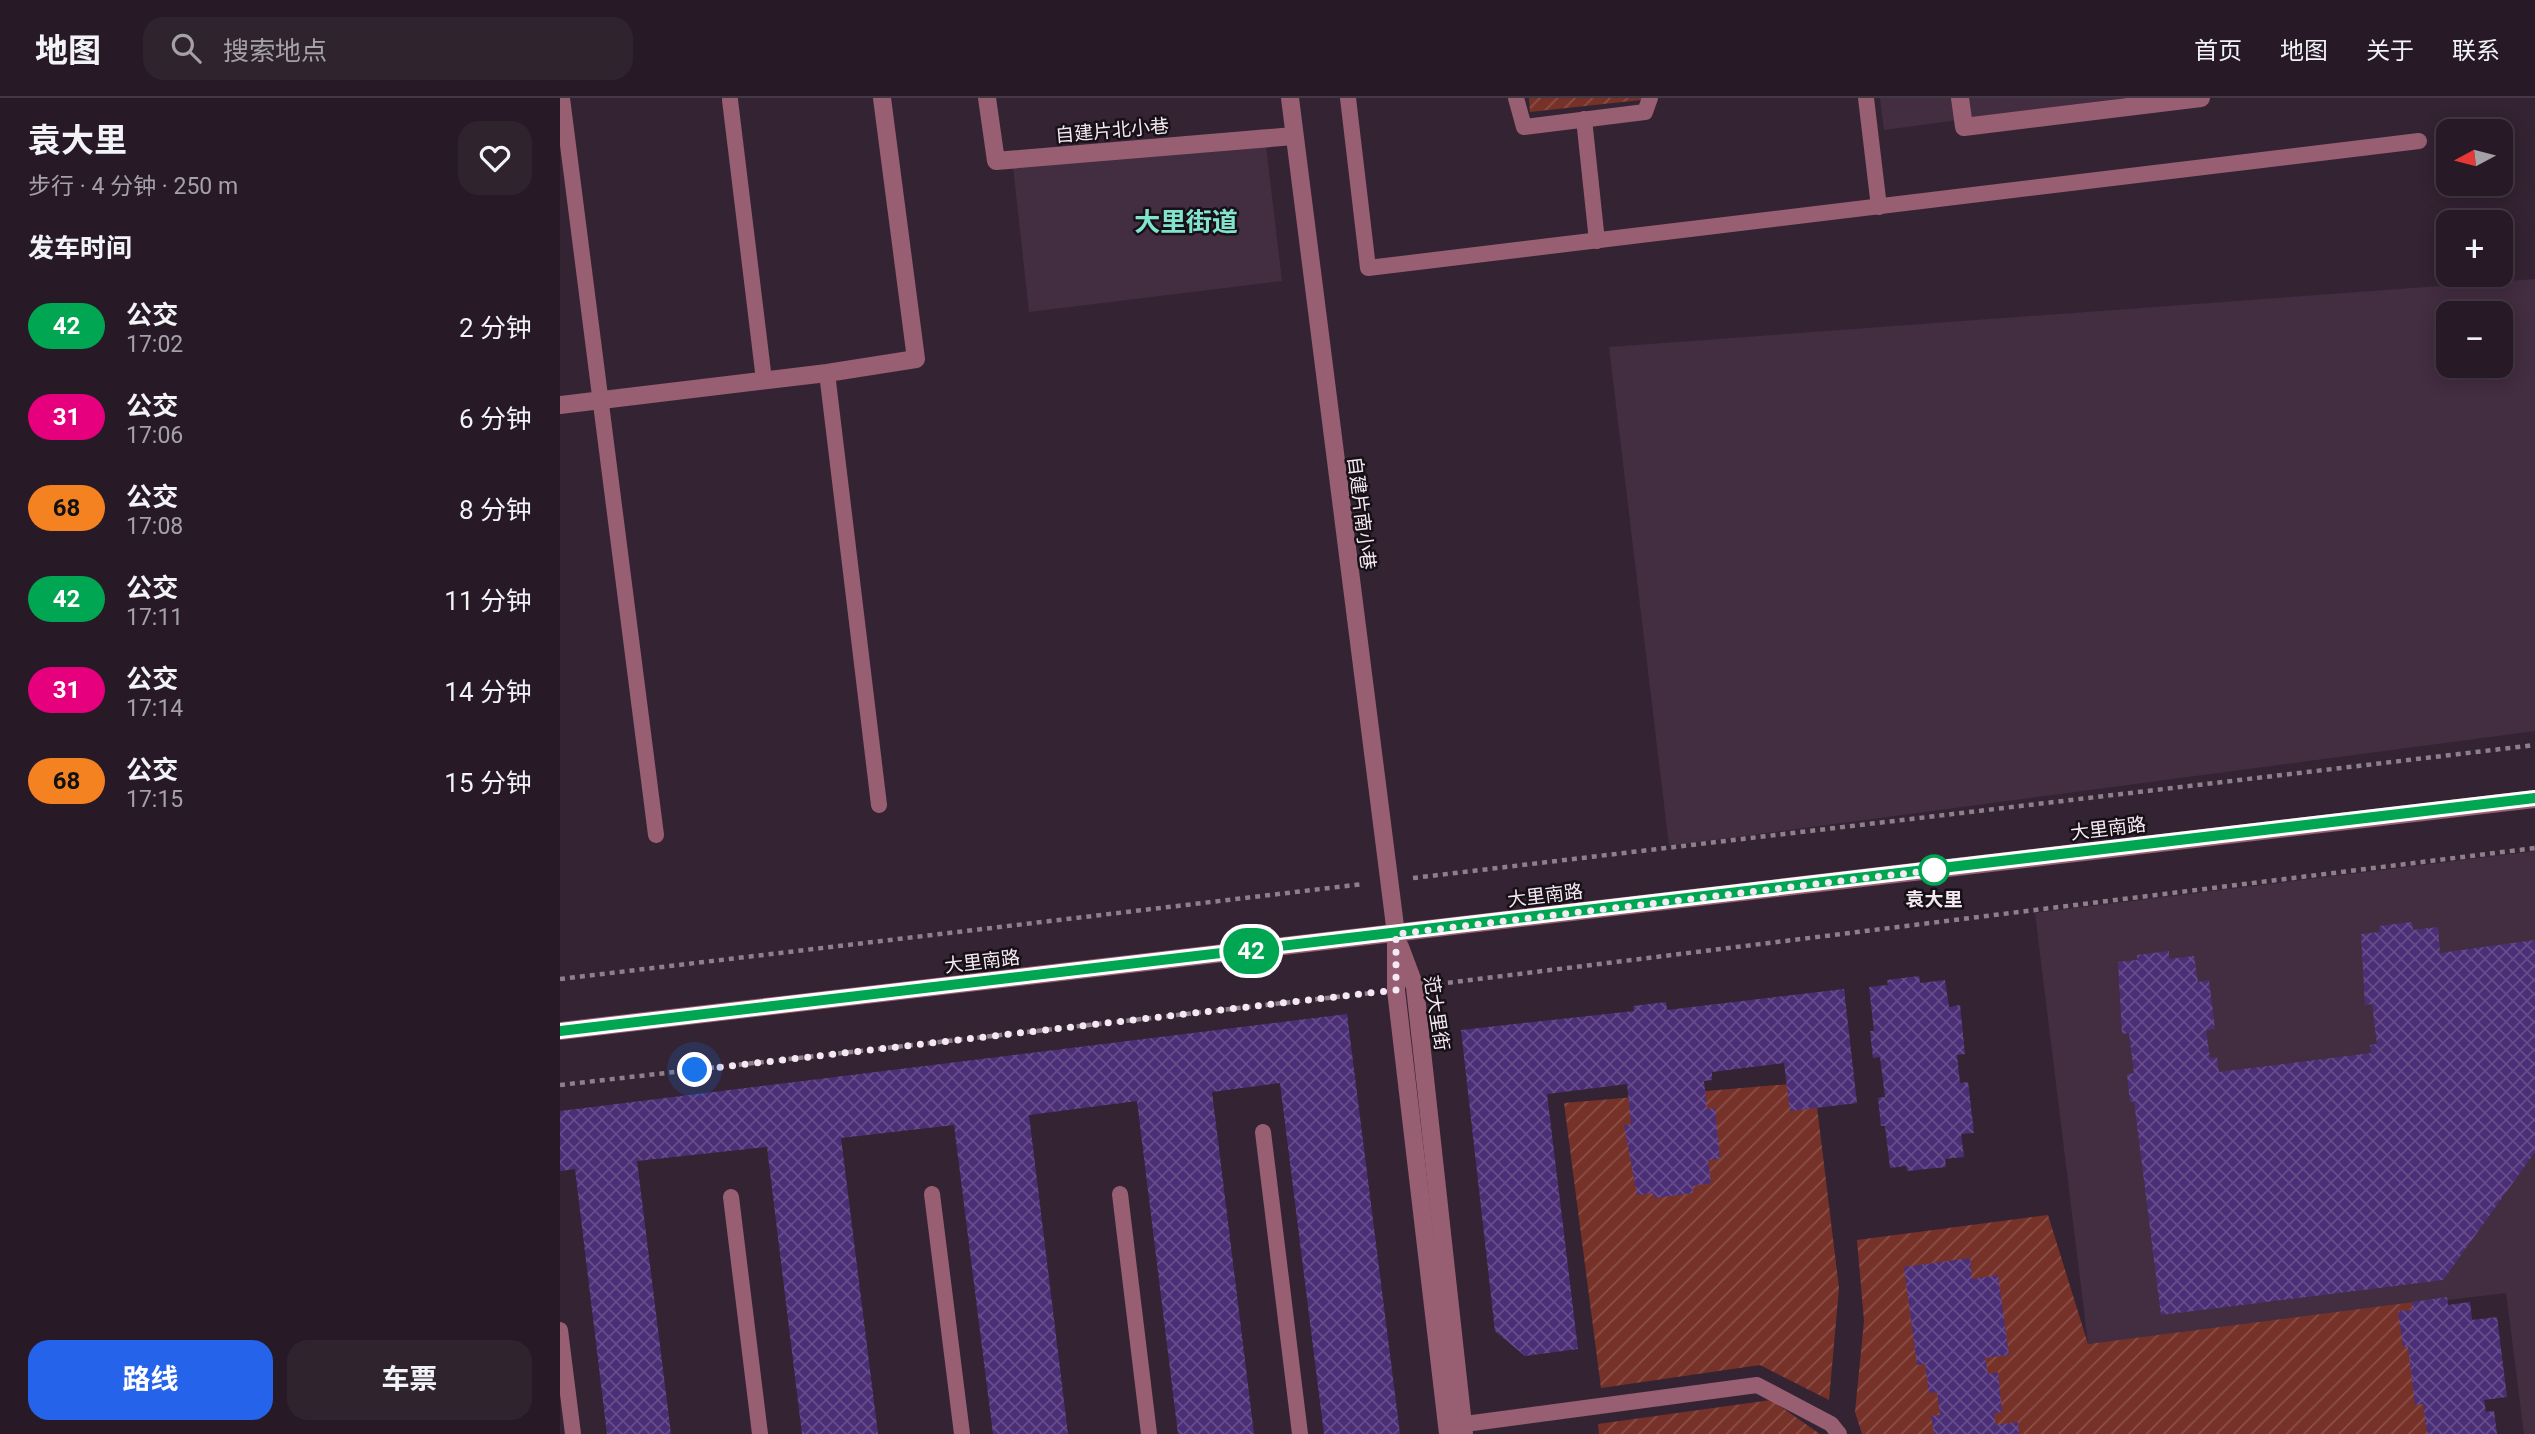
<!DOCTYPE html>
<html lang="zh">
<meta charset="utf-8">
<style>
body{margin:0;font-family:Roboto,"Noto Sans SC",sans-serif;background:#2f232e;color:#f1f3f6;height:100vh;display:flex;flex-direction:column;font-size:26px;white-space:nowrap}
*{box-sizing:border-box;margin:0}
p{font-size:23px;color:#a4a1a7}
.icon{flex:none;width:38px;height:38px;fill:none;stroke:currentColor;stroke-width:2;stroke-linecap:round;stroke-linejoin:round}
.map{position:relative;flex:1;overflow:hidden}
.details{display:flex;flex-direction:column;background:#271a26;width:560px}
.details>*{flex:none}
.badge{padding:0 14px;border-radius:23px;font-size:24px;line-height:46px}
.needle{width:46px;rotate:263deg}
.tools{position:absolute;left:1876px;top:21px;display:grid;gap:14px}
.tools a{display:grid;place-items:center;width:77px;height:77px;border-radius:14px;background:#271a26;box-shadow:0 4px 18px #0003,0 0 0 2px #433843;font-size:35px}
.you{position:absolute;width:35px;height:35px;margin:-18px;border:5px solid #fff;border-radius:50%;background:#1a73e8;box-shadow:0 0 0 10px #1a73e833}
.map>.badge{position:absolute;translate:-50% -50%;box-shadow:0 0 0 4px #fff}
h2{padding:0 28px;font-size:26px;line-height:63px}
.round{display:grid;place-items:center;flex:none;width:74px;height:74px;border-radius:21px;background:#2f232e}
.headline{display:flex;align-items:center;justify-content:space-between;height:119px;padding:0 28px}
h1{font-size:33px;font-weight:700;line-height:52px}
.primary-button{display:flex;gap:14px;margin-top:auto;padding:14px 28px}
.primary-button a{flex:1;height:80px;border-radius:21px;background:#2563eb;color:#fff;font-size:28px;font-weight:700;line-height:80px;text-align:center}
.primary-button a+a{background:#2f232e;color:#f1f3f6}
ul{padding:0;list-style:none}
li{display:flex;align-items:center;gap:21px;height:91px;padding:0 28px}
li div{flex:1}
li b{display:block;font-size:26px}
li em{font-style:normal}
li .badge{min-width:77px;font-weight:700;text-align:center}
header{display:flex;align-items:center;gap:42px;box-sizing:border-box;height:98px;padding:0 35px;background:#271a26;border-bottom:2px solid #433843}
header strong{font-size:33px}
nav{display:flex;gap:38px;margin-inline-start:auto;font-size:24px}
.search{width:490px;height:63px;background:#2f232e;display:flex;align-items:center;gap:18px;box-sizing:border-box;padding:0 24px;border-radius:21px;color:#a4a1a7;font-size:26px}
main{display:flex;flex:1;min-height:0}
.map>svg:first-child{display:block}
.built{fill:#432d41;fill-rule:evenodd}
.garden{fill:url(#garden-furrows)}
.building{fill:url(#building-cross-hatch)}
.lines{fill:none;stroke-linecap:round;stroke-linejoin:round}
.path{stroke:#8d7f8c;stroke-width:4.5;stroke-dasharray:5 5;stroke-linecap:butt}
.service{stroke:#985e71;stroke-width:16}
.minor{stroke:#985e71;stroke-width:18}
.tertiary{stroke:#985e71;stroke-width:18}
.line-casing{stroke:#fff;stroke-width:16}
.line{stroke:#00a651;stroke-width:10}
.walk{stroke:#f4e9f3;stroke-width:7;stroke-dasharray:0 12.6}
.stop-dot{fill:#fff;stroke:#00a651;stroke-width:3.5}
.labels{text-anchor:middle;stroke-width:5;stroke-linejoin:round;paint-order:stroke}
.street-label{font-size:19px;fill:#f4e9f3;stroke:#171016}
.stop-label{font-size:19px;font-weight:bold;fill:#f4e9f3;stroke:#171016}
.district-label{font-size:26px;font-weight:bold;fill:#80e4ce;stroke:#171016}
</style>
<header>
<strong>地图</strong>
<div class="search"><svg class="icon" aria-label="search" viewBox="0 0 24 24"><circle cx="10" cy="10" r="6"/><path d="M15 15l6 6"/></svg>搜索地点</div>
<nav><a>首页</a><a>地图</a><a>关于</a><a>联系</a></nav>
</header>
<main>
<section class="details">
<div class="headline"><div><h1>袁大里</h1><p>步行 · 4 分钟 · 250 m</p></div><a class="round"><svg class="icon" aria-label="heart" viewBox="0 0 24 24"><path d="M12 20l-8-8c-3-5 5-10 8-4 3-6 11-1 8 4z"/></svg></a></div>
<h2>发车时间</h2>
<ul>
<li><span class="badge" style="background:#00a651;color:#fff">42</span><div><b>公交</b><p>17:02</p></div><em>2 分钟</em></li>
<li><span class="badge" style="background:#e6007e;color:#fff">31</span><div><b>公交</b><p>17:06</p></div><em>6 分钟</em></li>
<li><span class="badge" style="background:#f58220;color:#111">68</span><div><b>公交</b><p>17:08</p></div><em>8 分钟</em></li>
<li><span class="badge" style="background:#00a651;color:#fff">42</span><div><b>公交</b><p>17:11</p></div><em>11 分钟</em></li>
<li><span class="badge" style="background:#e6007e;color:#fff">31</span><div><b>公交</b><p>17:14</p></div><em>14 分钟</em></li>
<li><span class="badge" style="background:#f58220;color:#111">68</span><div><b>公交</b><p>17:15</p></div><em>15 分钟</em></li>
</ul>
<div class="primary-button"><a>路线</a><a>车票</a></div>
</section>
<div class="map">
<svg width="1975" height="1336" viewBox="0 0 1975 1336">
<defs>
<pattern id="garden-furrows" width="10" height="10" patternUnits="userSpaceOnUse" patternTransform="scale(1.75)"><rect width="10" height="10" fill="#763229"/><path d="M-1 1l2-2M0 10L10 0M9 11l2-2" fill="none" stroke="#8a5048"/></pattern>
<pattern id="building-cross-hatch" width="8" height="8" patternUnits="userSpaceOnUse" patternTransform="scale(1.75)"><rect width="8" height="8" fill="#4b2f76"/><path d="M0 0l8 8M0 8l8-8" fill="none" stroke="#664d8a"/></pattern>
</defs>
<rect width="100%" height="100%" fill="#342333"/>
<g class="built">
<polygon points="1320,0 1563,0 1324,32"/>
<polygon points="704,31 722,183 469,214 452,60"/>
<path d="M1975,181V633L1109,748L1049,249ZM1941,215V268H1888V215Z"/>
<polygon points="1975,753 1975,1336 1964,1336 1946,1195 1528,1246 1475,815"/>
</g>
<g class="garden">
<polygon points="969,0 1090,0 1090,1 970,14"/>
<polygon points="1254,984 1279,1190 1269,1302 1200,1267 1041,1290 1004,1005"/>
<polygon points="1488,1117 1528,1246 1854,1204 1870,1336 1302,1336 1295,1314 1304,1223 1297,1142"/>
<polygon points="1211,1302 1260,1336 1039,1336 1038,1326"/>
</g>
<g class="building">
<polygon points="1852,824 1853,832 1878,829 1880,855 1975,842 1975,1054 1883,1182 1601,1217 1574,1003 1570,1004 1567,976 1574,975 1569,935 1562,936 1558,864 1577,862 1577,857 1609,853 1609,861 1634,858 1638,884 1649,882 1655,931 1646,932 1650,960 1657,959 1659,974 1811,955 1810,947 1817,946 1812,906 1805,907 1801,836 1820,834 1819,828"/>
<polygon points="1359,878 1360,885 1385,882 1389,909 1400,907 1405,956 1397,957 1400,985 1408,984 1414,1035 1401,1036 1404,1059 1385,1061 1386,1069 1347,1073 1346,1068 1330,1070 1325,1028 1321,1028 1318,1000 1325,999 1320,959 1313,960 1310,933 1314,933 1309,889 1328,887 1327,882"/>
<polygon points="1284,891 1297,1005 1230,1013 1224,965 1152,974 1152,982 1144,983 1147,1011 1155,1010 1160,1061 1148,1062 1151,1085 1133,1088 1133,1095 1094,1100 1093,1095 1077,1097 1064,1027 1071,1026 1067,986 987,996 1018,1251 965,1258 935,1233 901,932 1074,913 1073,908 1106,904 1107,912"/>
<polygon points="787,916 840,1336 764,1336 720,985 652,994 694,1336 618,1336 577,1003 469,1017 508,1336 433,1336 394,1027 281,1040 318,1336 242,1336 207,1049 77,1063 111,1336 47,1336 15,1071 0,1073 0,1013"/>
<polygon points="1410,1160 1412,1181 1438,1177 1449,1257 1425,1260 1428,1276 1438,1274 1442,1314 1434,1315 1436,1327 1458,1324 1459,1336 1374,1336 1371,1318 1380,1317 1377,1294 1369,1295 1365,1266 1357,1267 1344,1169"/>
<polygon points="1887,1199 1888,1207 1910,1204 1912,1222 1937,1219 1947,1299 1924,1302 1926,1314 1934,1313 1937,1336 1867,1336 1863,1306 1855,1307 1848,1249 1843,1249 1838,1213 1852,1212 1852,1204"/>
</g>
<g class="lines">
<g class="path">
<polyline points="853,780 1975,647"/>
<polyline points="0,881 803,786"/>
<polyline points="878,886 1975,750"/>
<polyline points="0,987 811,895"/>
</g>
<g class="service">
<polyline points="2,0 96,737"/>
<polyline points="788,0 808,170 1859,43"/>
<polyline points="956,0 964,29 1085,14 1090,0"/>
<polyline points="1306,0 1319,109"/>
<polyline points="170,2 204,282"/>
<polyline points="1024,21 1037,143"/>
<polyline points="267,275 319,707"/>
<polyline points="703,1034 740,1336"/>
<polyline points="372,1096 402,1336"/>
<polyline points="560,1096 589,1336"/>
<polyline points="171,1099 200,1336"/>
<polyline points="0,1232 13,1336"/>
<polyline points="890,1328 1197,1287 1271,1326 1279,1336"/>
</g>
<g class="minor">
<polyline points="427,0 436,63 734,38"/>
<polyline points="730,0 836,836 836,892 888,1336"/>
<polyline points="1400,0 1404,29 1641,0"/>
<polyline points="0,307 267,275 356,261 322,0"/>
<polyline points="840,849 855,889 904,1336"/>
</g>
<polyline class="tertiary" points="0,933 1975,701"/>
</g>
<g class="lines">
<g class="line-casing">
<polyline id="line" points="0,933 1975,700"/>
</g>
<use href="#line" class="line"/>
<polyline class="walk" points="135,972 836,892 836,836 1374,772"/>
</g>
<circle class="stop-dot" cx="1374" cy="772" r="14"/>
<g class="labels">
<g class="street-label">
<text transform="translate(552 32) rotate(-5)" y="7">自建片北小巷</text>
<text transform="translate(802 415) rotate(83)" y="7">自建片南小巷</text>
<text transform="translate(1548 730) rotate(-7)" y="7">大里南路</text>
<text transform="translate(985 797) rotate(-7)" y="7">大里南路</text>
<text transform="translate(422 863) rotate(-7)" y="7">大里南路</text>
<text transform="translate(877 915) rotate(81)" y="7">范大里街</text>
</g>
<g class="stop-label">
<text x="1374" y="808">袁大里</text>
</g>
<g class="district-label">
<text x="626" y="133">大里街道</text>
</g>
</g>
</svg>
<div class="tools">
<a><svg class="needle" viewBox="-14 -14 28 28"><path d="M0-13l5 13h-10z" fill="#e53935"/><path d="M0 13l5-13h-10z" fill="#a4a1a7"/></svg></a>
<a>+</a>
<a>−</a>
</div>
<div class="you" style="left:135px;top:972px"></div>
<b class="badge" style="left:691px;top:853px;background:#00a651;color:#fff">42</b>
</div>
</main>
